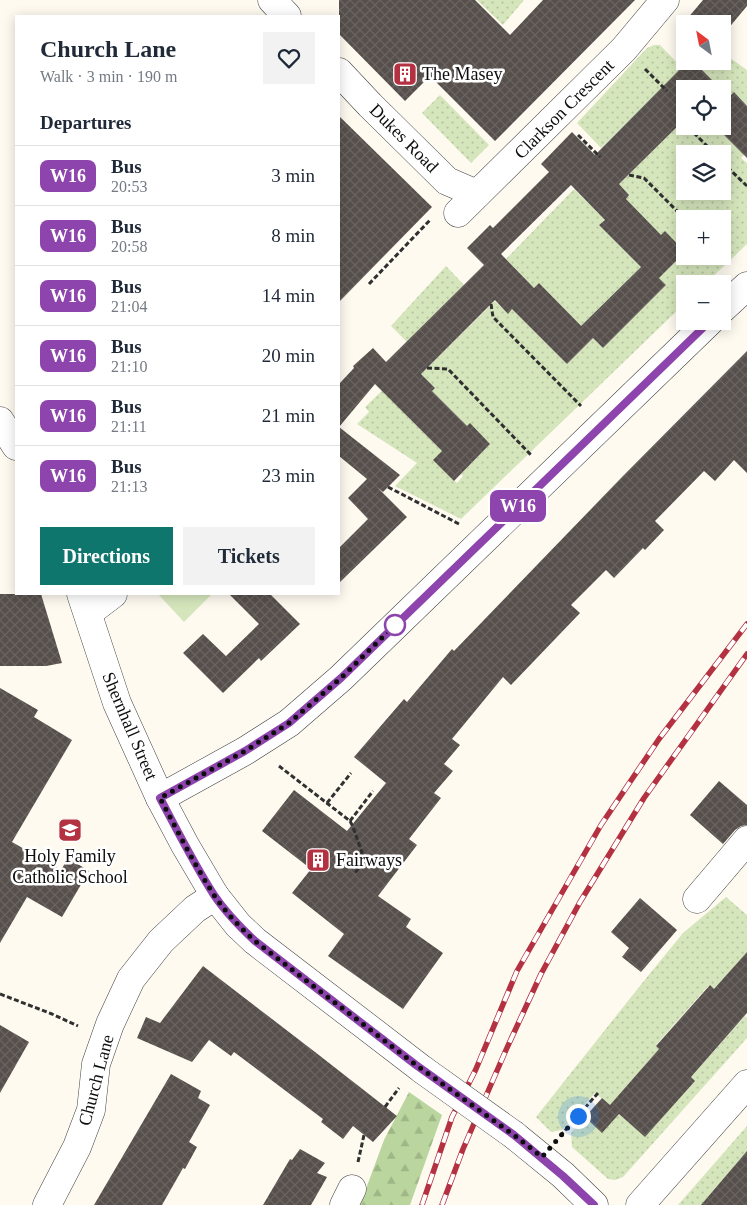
<!DOCTYPE html>
<meta charset="utf-8">
<style>
body{margin:0;font-family:Georgia,serif;background:#f2f2f3;color:#1f2937;height:100vh;display:flex;flex-direction:column;font-size:19px;white-space:nowrap}
*{box-sizing:border-box;margin:0}
p{font-size:16px;color:#747a83}
.icon{flex:none;width:28px;height:28px;fill:none;stroke:currentColor;stroke-width:2;stroke-linecap:round;stroke-linejoin:round}
.map{position:relative;flex:1;overflow:hidden}
.sheet{position:absolute;left:15px;top:15px;width:325px;height:580px;display:flex;flex-direction:column;background:#fff;border-radius:0px;box-shadow:0 2px 12px #0003}
.sheet>*{flex:none}
.badge{padding:0 10px;border-radius:8px;font-size:18px;line-height:32px}
.needle{width:32px;rotate:328deg}
.buttons{position:absolute;left:676px;top:15px;display:grid;gap:10px}
.buttons a{display:grid;place-items:center;width:55px;height:55px;border-radius:0px;background:#fff;box-shadow:0 2px 12px #0003;font-size:25px}
.you{position:absolute;width:25px;height:25px;margin:-12px;border:4px solid #fff;border-radius:50%;background:#1a73e8;box-shadow:0 0 0 8px #1a73e833}
.map>.badge{position:absolute;translate:-50% -50%;box-shadow:0 0 0 2px #fff}
h2{padding:0 25px;font-size:19px;line-height:45px}
.round{display:grid;place-items:center;flex:none;width:52px;height:52px;border-radius:0px;background:#f2f2f3}
.summary{display:flex;align-items:center;justify-content:space-between;height:85px;padding:0 25px}
h1{font-size:24px;font-weight:600;line-height:38px}
.cta{display:flex;gap:10px;margin-top:auto;padding:10px 25px}
.cta a{flex:1;height:58px;border-radius:0px;background:#0f766e;color:#fff;font-size:20px;font-weight:600;line-height:58px;text-align:center}
.cta a+a{background:#f2f2f3;color:#1f2937}
ul{padding:0;list-style:none}
li{display:flex;align-items:center;gap:15px;height:60px;padding:0 25px;border-top:1px solid #e0e1e3}
li div{flex:1}
li b{display:block;font-size:19px}
li em{font-style:normal}
li .badge{min-width:55px;font-weight:700;text-align:center}
.map>svg:first-child{display:block}
.grass{fill:url(#grass-dots);fill-rule:evenodd}
.forest{fill:url(#forest-firs)}
.park{fill:#d5e6bc}
.building{fill:url(#building-cross-hatch)}
.lines{fill:none;stroke-linecap:round;stroke-linejoin:round}
.minor-casing{stroke:#414141;stroke-width:29}
.path{stroke:#303030;stroke-width:3;stroke-dasharray:5 2.5;stroke-linecap:butt}
.minor{stroke:#fff;stroke-width:28}
.rail-casing{stroke:#b33141;stroke-width:5.5}
.rail{stroke:#fff;stroke-width:4;stroke-dasharray:11;stroke-linecap:butt}
.minor-bridge-casing{stroke:#414141;stroke-width:29;stroke-linecap:butt}
.minor-bridge{stroke:#fff;stroke-width:28}
.line-casing{stroke:#fff;stroke-width:11}
.line{stroke:#8e44ad;stroke-width:8}
.walk{stroke:#0e0e0e;stroke-width:5;stroke-dasharray:0 9}
.stop-dot{fill:#fff;stroke:#8e44ad;stroke-width:2.5}
.labels{text-anchor:middle;stroke-width:5;stroke-linejoin:round;paint-order:stroke}
.poi-label{font-size:18px;fill:#0e0e0e;stroke:#fff;text-anchor:start}
.street-label{font-size:18px;fill:#0e0e0e;stroke:#fff}
</style>
<div class="map">
<svg width="747" height="1205" viewBox="0 0 747 1205">
<defs>
<pattern id="grass-dots" width="8" height="8" patternUnits="userSpaceOnUse" patternTransform="scale(1.25)"><rect width="8" height="8" fill="#d5e6bc"/><path d="M2 2h.1M6 6h.1" fill="none" stroke="#b6c4a0" stroke-width="1.8" stroke-linecap="round"/></pattern>
<pattern id="forest-firs" width="22" height="20" patternUnits="userSpaceOnUse" patternTransform="scale(1.25)"><rect width="22" height="20" fill="#bad59d"/><path d="M5 1l3.5 6h-7zM16 11l3.5 6h-7z" fill="#9fb686"/></pattern>
<pattern id="building-cross-hatch" width="8" height="8" patternUnits="userSpaceOnUse" patternTransform="scale(1.25)"><rect width="8" height="8" fill="#564f4b"/><path d="M0 0l8 8M0 8l8-8" fill="none" stroke="#696461"/></pattern>
</defs>
<rect width="100%" height="100%" fill="#fefaf0"/>
<g class="grass">
<polygon points="477,0 524,0 503,25"/>
<polygon points="654,45 660,45 689,75 658,92 601,148 577,123 647,48"/>
<polygon points="723,53 747,70 747,106 734,92 729,97 723,91 722,89 721,89 698,66 704,61 722,61"/>
<polygon points="440,95 489,145 471,163 422,113"/>
<path d="M685,119V126H715L738,149L746,153L741,158L747,163V244L705,284H685V303L461,519L395,486L417,463L357,424L369,412L365,407L386,387L407,416L442,451L445,471L457,483L463,476L461,474L490,444L470,424L465,428L461,420L432,391L435,388L421,374L495,301L508,313L512,309L567,364L593,338L603,348L666,285L659,278L685,252V256H722V219H685V252L665,232L657,239L626,199L629,195L619,184ZM685,154H722V191H685Z"/>
<polygon points="574,189 605,219 599,225 641,267 581,326 539,283 534,288 506,259"/>
<polygon points="446,266 464,285 407,342 391,326"/>
<polygon points="726,897 747,915 747,952 714,989 709,985 656,1045 659,1049 610,1105 595,1093 562,1130 551,1132 536,1117 643,982 683,933"/>
<polygon points="745,1016 747,1018 747,1038 623,1177 615,1180 608,1179 572,1147 571,1133 585,1117 602,1132 619,1114 645,1136 695,1081 691,1077"/>
<polygon points="747,1126 747,1160 742,1157 707,1198 714,1205 678,1205"/>
</g>
<polygon class="forest" points="409,1092 442,1115 410,1205 360,1205 384,1140"/>
<polygon class="park" points="158,594 212,594 184,622"/>
<g class="building">
<polygon points="339,0 475,0 510,35 543,0 635,0 495,141 430,76 405,101 339,34"/>
<polygon points="703,0 747,0 747,6 722,36 722,24 692,24 687,19"/>
<polygon points="688,61 693,61 721,89 685,89 685,119 619,184 629,195 626,199 661,235 665,231 685,252 659,278 666,285 603,348 581,326 641,267 599,225 605,220 571,185 501,254 534,288 539,283 593,338 567,364 512,309 508,314 495,300 421,374 435,388 432,391 467,426 470,423 490,444 454,481 433,460 442,451 375,384 339,427 400,475 383,492 378,488 407,517 339,583 339,548 368,519 348,498 367,479 339,456 339,384 354,368 353,366 373,348 386,362 484,265 467,248 490,225 493,228 549,172 541,164 572,132 595,155"/>
<polygon points="722,91 729,97 734,92 747,106 747,158 715,126 722,126"/>
<polygon points="339,116 432,207 339,302"/>
<polygon points="747,351 747,473 734,460 715,481 704,471 655,521 664,530 645,550 643,548 614,578 606,570 571,605 580,613 511,685 503,677 452,739 460,745 444,764 453,771 434,793 441,798 409,839 417,845 378,896 411,919 406,927 443,953 403,1009 328,956 344,934 292,893 311,869 262,831 294,790 347,831 386,783 354,757 404,699 407,702 452,649 454,651 621,478"/>
<polygon points="0,594 41,594 62,663 46,666 0,666"/>
<polygon points="229,594 270,594 300,624 261,661 259,658 223,693 183,653 203,634 226,656 259,624"/>
<polygon points="0,688 38,710 34,717 72,740 12,842 61,870 68,858 89,871 62,917 27,897 0,943"/>
<polygon points="719,781 747,805 747,825 741,826 735,830 723,844 690,815"/>
<polygon points="640,898 677,930 641,972 622,957 629,948 611,932"/>
<polygon points="747,952 747,1013 691,1077 695,1081 645,1137 619,1114 602,1133 585,1117 602,1098 610,1105 659,1049 656,1046 710,985 714,989"/>
<polygon points="203,966 315,1052 397,1116 373,1142 353,1126 343,1139 321,1122 323,1119 234,1052 231,1056 209,1040 192,1062 137,1038 146,1017 160,1023"/>
<polygon points="0,1025 29,1042 0,1093"/>
<polygon points="171,1074 201,1091 198,1098 210,1105 189,1142 197,1147 185,1169 183,1168 162,1205 94,1205"/>
<polygon points="300,1149 325,1163 317,1173 327,1177 311,1205 263,1205 290,1159 292,1160"/>
<polygon points="747,1151 747,1205 701,1205"/>
</g>
<g class="lines">
<g class="minor-casing">
<g id="minor">
<polyline points="272,0 287,16"/>
<polyline points="339,72 370,105 447,181 477,194"/>
<polyline points="458,213 624,49 665,0"/>
<polyline points="722,309 747,286"/>
<polyline points="0,421 16,446"/>
<polyline points="81,594 117,703 160,798 185,845 215,896 238,925 255,941 423,1070"/>
<polyline points="88,613 113,594"/>
<polyline points="160,798 245,751 289,723 341,678 710,321"/>
<polyline points="697,899 747,840"/>
<polyline points="514,1135 563,1175 594,1205"/>
<polyline points="47,1205 77,1147 91,1110 96,1064 110,1024 131,979 161,941 195,909 215,896"/>
<polyline points="344,1205 352,1189"/>
<polyline points="640,1205 747,1084"/>
</g>
</g>
<g class="path">
<polyline points="645,69 667,91"/>
<polyline points="691,126 692,131 715,154"/>
<polyline points="578,135 600,157"/>
<polyline points="722,162 747,186"/>
<polyline points="629,175 644,178 685,219"/>
<polyline points="722,256 729,262"/>
<polyline points="369,284 430,220"/>
<polyline points="491,304 493,317 581,406"/>
<polyline points="427,368 448,369 531,455"/>
<polyline points="388,487 459,524"/>
<polyline points="279,766 350,821 353,827 365,861 354,874"/>
<polyline points="327,803 351,773"/>
<polyline points="350,821 373,791"/>
<polyline points="0,994 52,1014 78,1026"/>
<polyline points="385,1107 399,1088"/>
<polyline points="560,1136 598,1093"/>
<polyline points="358,1162 364,1135"/>
</g>
<use href="#minor" class="minor"/>
<g class="rail-casing">
<g id="rail">
<polyline points="422,1205 452,1117 476,1069 517,971 601,825 659,739 747,624"/>
<polyline points="442,1205 463,1149 506,1050 541,974 580,902 644,798 747,654"/>
</g>
</g>
<use href="#rail" class="rail"/>
<g class="minor-bridge-casing">
<polyline id="minor-bridge" points="423,1070 514,1135"/>
</g>
<use href="#minor-bridge" class="minor-bridge"/>
</g>
<g class="lines">
<g class="line-casing">
<path id="line" d="M594,1205L563,1176L514,1135L416,1065L255,941C240,927 226,913 214,895C194,864 177,830 160,798L245,751L289,723L341,678L710,321"/>
</g>
<use href="#line" class="line"/>
<path class="walk" d="M395,625L398,622L341,678L289,723L245,751L160,798C177,830 194,864 214,895C226,913 240,927 255,941L416,1065L514,1135L542,1157L578,1116"/>
</g>
<defs>
<g id="building-square" transform="scale(1.25)"><rect x="-9" y="-9" width="18" height="18" rx="4" fill="#b33141" stroke="#fff"/><path d="M-4-6H4V6H1V3H-1V6H-4ZM-2.5-4.3h1.7v1.8h-1.7ZM.8-4.3h1.7v1.8H.8ZM-2.5-1h1.7V.8h-1.7ZM.8-1h1.7V.8H.8Z" fill="#fff"/></g>
<g id="school-square" transform="scale(1.25)"><rect x="-9" y="-9" width="18" height="18" rx="4" fill="#b33141" stroke="#fff"/><path d="M0-5L7-2L0 1L-7-2ZM-4 1L0 2.5L4 1V4Q0 6-4 4Z" fill="#fff"/></g>
</defs>
<g fill-rule="evenodd">
<use href="#building-square" x="405" y="74"/>
<use href="#school-square" x="70" y="830"/>
<use href="#building-square" x="318" y="860"/>
</g>
<circle class="stop-dot" cx="395" cy="625" r="10"/>
<g class="labels">
<g class="poi-label">
<text x="422" y="80">The Masey</text>
<text x="70" y="862" text-anchor="middle">Holy Family<tspan x="70" dy="21">Catholic School</tspan></text>
<text x="336" y="866">Fairways</text>
</g>
<g class="street-label">
<text transform="translate(564 109) rotate(-45)" y="6">Clarkson Crescent</text>
<text transform="translate(404 138) rotate(45)" y="6">Dukes Road</text>
<text transform="translate(130 726) rotate(67)" y="6">Shernhall Street</text>
<text transform="translate(96 1080) rotate(-75)" y="6">Church Lane</text>
</g>
</g>
</svg>
<div class="buttons">
<a><svg class="needle" viewBox="-14 -14 28 28"><path d="M0-13l5 13h-10z" fill="#e53935"/><path d="M0 13l5-13h-10z" fill="#747a83"/></svg></a>
<a><svg class="icon" aria-label="locate" viewBox="0 0 24 24"><circle cx="12" cy="12" r="6"/><path d="M12 2v4M12 18v4M2 12h4M18 12h4"/></svg></a>
<a><svg class="icon" aria-label="layers" viewBox="0 0 24 24"><path d="M12 4l9 5-9 5-9-5zM3 14l9 5 9-5"/></svg></a>
<a>+</a>
<a>−</a>
</div>
<div class="you" style="left:578px;top:1116px"></div>
<b class="badge" style="left:518px;top:506px;background:#8e44ad;color:#fff">W16</b>
<section class="sheet">
<div class="summary"><div><h1>Church Lane</h1><p>Walk · 3 min · 190 m</p></div><a class="round"><svg class="icon" aria-label="heart" viewBox="0 0 24 24"><path d="M12 20l-8-8c-3-5 5-10 8-4 3-6 11-1 8 4z"/></svg></a></div>
<h2>Departures</h2>
<ul>
<li><span class="badge" style="background:#8e44ad;color:#fff">W16</span><div><b>Bus</b><p>20:53</p></div><em>3 min</em></li>
<li><span class="badge" style="background:#8e44ad;color:#fff">W16</span><div><b>Bus</b><p>20:58</p></div><em>8 min</em></li>
<li><span class="badge" style="background:#8e44ad;color:#fff">W16</span><div><b>Bus</b><p>21:04</p></div><em>14 min</em></li>
<li><span class="badge" style="background:#8e44ad;color:#fff">W16</span><div><b>Bus</b><p>21:10</p></div><em>20 min</em></li>
<li><span class="badge" style="background:#8e44ad;color:#fff">W16</span><div><b>Bus</b><p>21:11</p></div><em>21 min</em></li>
<li><span class="badge" style="background:#8e44ad;color:#fff">W16</span><div><b>Bus</b><p>21:13</p></div><em>23 min</em></li>
</ul>
<div class="cta"><a>Directions</a><a>Tickets</a></div>
</section>
</div>
